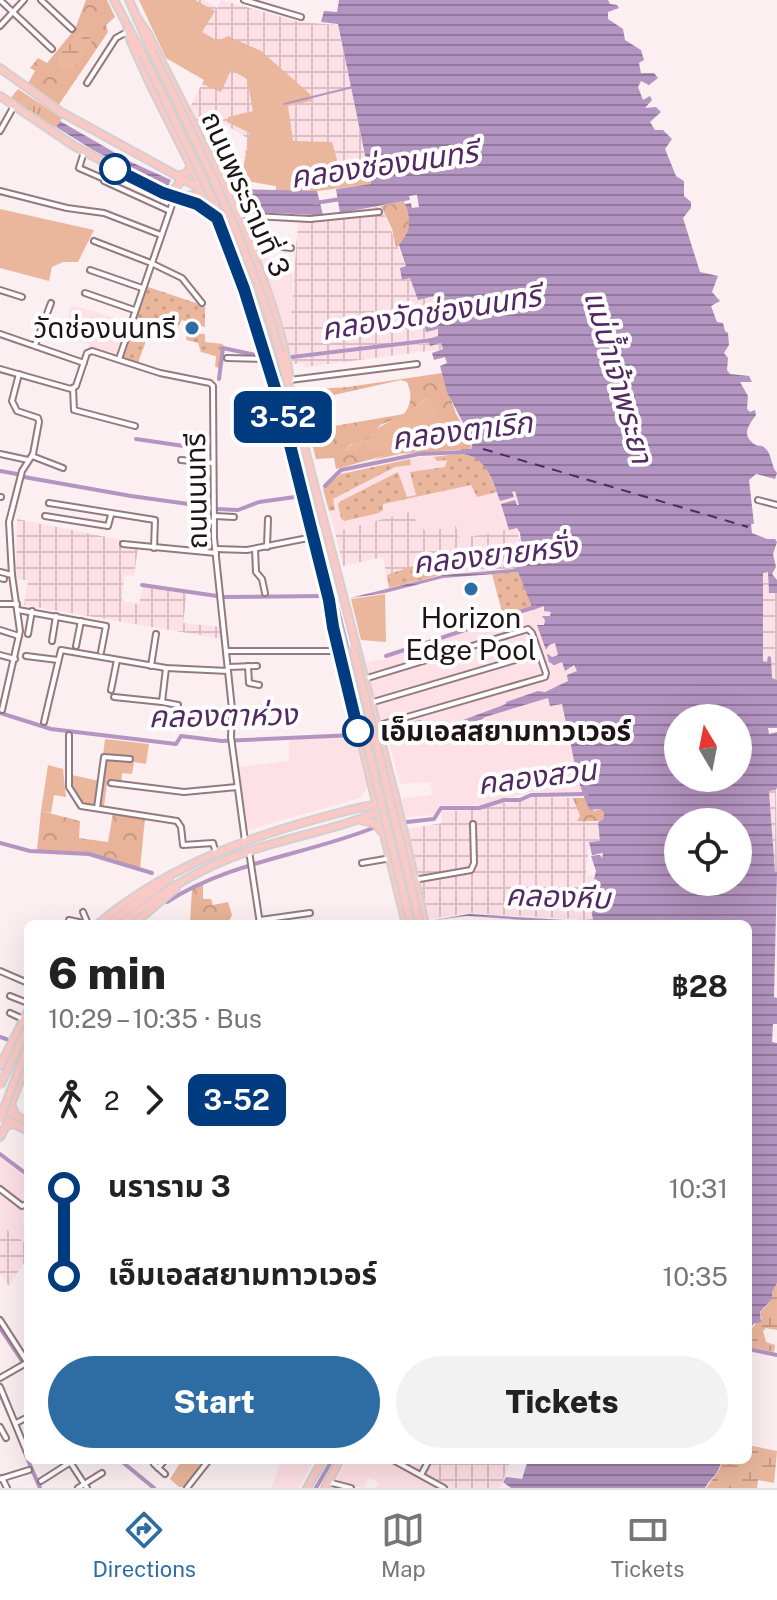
<!DOCTYPE html>
<meta charset="utf-8">
<style>
body{margin:0;font-family:"Public Sans","Noto Sans Thai",sans-serif;background:#f2f2f2;color:#222;height:100vh;display:flex;flex-direction:column;font-size:30px;white-space:nowrap}
*{box-sizing:border-box;margin:0}
p{font-size:26px;color:#767676}
.icon{flex:none;width:44px;height:44px;fill:none;stroke:currentColor;stroke-width:2;stroke-linecap:round;stroke-linejoin:round}
.map{position:relative;flex:1;overflow:hidden}
.panel{position:absolute;left:24px;top:920px;width:728px;height:544px;display:flex;flex-direction:column;background:#fff;border-radius:12px;box-shadow:0 8px 32px #0002}
.panel>*{flex:none}
.badge{padding:0 16px;border-radius:12px;font-size:28px;line-height:52px}
.needle{width:52px;rotate:350deg}
.fabs{position:absolute;left:664px;top:704px;display:grid;gap:16px}
.fabs a{display:grid;place-items:center;width:88px;height:88px;border-radius:50%;background:#fff;box-shadow:0 8px 32px #0002;font-size:40px}
.map>.badge{position:absolute;translate:-50% -50%;box-shadow:0 0 0 4px #fff}
.legs{display:flex;align-items:center;gap:12px;height:88px;padding:0 24px;font-size:26px}
.legs p{margin-inline-start:auto}
.headline{display:flex;align-items:center;justify-content:space-between;height:136px;padding:0 24px}
h1{font-size:44px;font-weight:800;line-height:60px}
.button{display:flex;gap:16px;margin-top:auto;padding:16px 24px}
.button a{flex:1;height:92px;border-radius:48px;background:#2d6da3;color:#fff;font-size:32px;font-weight:800;line-height:92px;text-align:center}
.button a+a{background:#f2f2f2;color:#222}
ul{padding:0 24px;list-style:none}
li{display:flex;align-items:center;gap:28px;height:88px;font-size:30px}
li i{display:grid;place-items:center;width:12px;height:100%;margin:0 10px;background:currentColor}
li i::after{content:'';width:20px;height:20px;margin:-10px;border:6px solid;border-radius:50%;background:#fff}
li p{margin-inline-start:auto}
li:first-child i{background:linear-gradient(#0000 50%,currentColor 0)}
li:last-child i{background:linear-gradient(currentColor 50%,#0000 0)}
.tabs{display:flex;justify-content:space-around;align-items:center;height:112px;border-top:2px solid #e0e0e0;background:#fff;font-size:22px;color:#767676}
.tabs a{display:grid;justify-items:center;gap:4px}
.tabs .on{color:#2d6da3}
.map>svg:first-child{display:block}
.built{fill:#fee0e7}
.industrial{fill:url(#industrial-grid)}
.grass{fill:#eab79d}
.forest{fill:url(#forest-crowns);fill-rule:evenodd}
.wetland{fill:url(#wetland-marsh)}
.park{fill:url(#park-tufts)}
.garden{fill:url(#garden-dots)}
.water{fill:url(#water-rules);fill-rule:evenodd}
.lines{fill:none;stroke-linecap:round;stroke-linejoin:round}
.stream{stroke:#b494c0;stroke-width:2}
.canal{stroke:#b494c0;stroke-width:4}
.ferry{stroke:#522960;stroke-width:2;stroke-dasharray:10 8;stroke-linecap:butt}
.minor-casing{stroke:#947a80;stroke-width:8}
.major-casing{stroke:#d2d0d1;stroke-width:10}
.minor{stroke:#fff;stroke-width:4}
.major{stroke:#fbc9c5;stroke-width:6}
.major-bridge-casing{stroke:#d2d0d1;stroke-width:10;stroke-linecap:butt}
.major-bridge{stroke:#fbc9c5;stroke-width:6}
.line-1-casing{stroke:#fff;stroke-width:18}
.line-1{stroke:#003b80;stroke-width:12}
.stop-1-dot{fill:#fff;stroke:#003b80;stroke-width:4}
.poi-dot{fill:#2d6da3;stroke:#fff;stroke-width:3}
.labels{text-anchor:middle;stroke-width:8;stroke-linejoin:round;paint-order:stroke}
.street-label{font-size:28px;fill:#1e1417;stroke:#fff}
.poi-label{font-size:28px;fill:#1e1417;stroke:#fff;text-anchor:end}
.stop-label{font-size:28px;font-weight:bold;fill:#1e1417;stroke:#fff;text-anchor:start}
.water-label{font-size:30px;font-style:italic;fill:#522960;stroke:#fff}
</style>
<div class="map">
<svg width="777" height="1488" viewBox="0 0 777 1488">
<defs>
<pattern id="industrial-grid" width="8" height="8" patternUnits="userSpaceOnUse" patternTransform="scale(2)"><rect width="8" height="8" fill="#fee0e7"/><path d="M0 4h8M4 0v8" fill="none" stroke="#d9bfc5"/></pattern>
<pattern id="forest-crowns" width="20" height="18" patternUnits="userSpaceOnUse" patternTransform="scale(2)"><rect width="20" height="18" fill="#e8b399"/><path d="M2 6a3 3 0 1 1 6 0M12 15a3 3 0 1 1 6 0" fill="none" stroke="#c79983"/></pattern>
<pattern id="wetland-marsh" width="20" height="14" patternUnits="userSpaceOnUse" patternTransform="scale(2)"><rect width="20" height="14" fill="#eab79d"/><path d="M1 5h8M5 5V1M11 12h8M15 12V8" fill="none" stroke="#c89c86"/></pattern>
<pattern id="park-tufts" width="24" height="20" patternUnits="userSpaceOnUse" patternTransform="scale(2)"><rect width="24" height="20" fill="#eab79d"/><path d="M3 7l-1-3M5 7V3M7 7l1-3M15 17l-1-3M17 17v-4M19 17l1-3" fill="none" stroke="#c89c86"/></pattern>
<pattern id="garden-dots" width="8" height="8" patternUnits="userSpaceOnUse" patternTransform="scale(2)"><rect width="8" height="8" fill="#eab79d"/><path d="M2 2h.1M6 6h.1" fill="none" stroke="#c89c86" stroke-width="1.8" stroke-linecap="round"/></pattern>
<pattern id="water-rules" width="6" height="5" patternUnits="userSpaceOnUse" patternTransform="scale(2)"><rect width="6" height="5" fill="#b494c0"/><path d="M0 2.5h6" fill="none" stroke="#92789b"/></pattern>
</defs>
<rect width="100%" height="100%" fill="#fbeff2"/>
<g class="built">
<polygon points="242,218 256,219 257,224 265,226 263,244 274,274 284,271 293,274 291,319 301,320 282,324"/>
<polygon points="71,305 128,322 117,356 88,348 89,344 64,337"/>
<polygon points="462,454 471,455 496,489 500,501 515,491 520,505 501,504 509,530 459,539 425,532 404,515 335,532 323,490 341,474 420,457"/>
<polygon points="562,604 567,604 568,612 551,616 545,620 544,625 548,645 555,643 558,655 552,657 552,661 562,662 565,670 565,658 574,656 575,661 571,662 577,671 569,681 544,692 537,691 506,702 506,704 455,723 425,730 421,720 382,727 366,662 389,658 452,634 531,612 539,606 545,606 544,610 561,611"/>
<polygon points="549,698 562,704 569,737 558,740 570,741 582,792 530,792 480,805 440,805 435,815 406,817 402,798 433,795 430,782 400,784 386,730 417,728 421,736 451,734 470,728 485,717"/>
<polygon points="354,736 367,788 360,798 248,830 238,767 289,761 289,739"/>
<polygon points="0,1154 28,1176 28,1209 22,1219 28,1223 28,1245 0,1225"/>
<polygon points="282,1460 314,1460 299,1488 271,1488"/>
<polygon points="347,1460 432,1460 425,1475 448,1488 376,1488 379,1483 368,1478 364,1488 335,1482"/>
</g>
<g class="industrial">
<polygon points="139,0 204,0 217,8 221,0 300,22 338,25 371,184 317,191 276,192 276,186 241,180 247,138 224,124 220,133 198,123 190,107 204,80 166,58"/>
<polygon points="381,206 406,267 403,280 410,278 434,296 438,314 435,315 434,311 426,331 437,329 439,336 385,345 291,355 282,324 296,320 291,319 298,222 305,215 340,213"/>
<polygon points="429,343 430,346 441,343 444,349 305,367 303,363 293,364 292,359"/>
<polygon points="409,512 426,532 456,526 459,539 517,528 524,565 519,568 443,574 389,588 383,557 343,566 335,532"/>
<polygon points="17,519 121,540 121,545 138,548 134,576 124,575 122,601 139,604 143,587 187,593 183,623 221,627 222,639 24,605 28,581 16,578"/>
<polygon points="763,572 768,572 769,592 777,593 777,680 772,678 771,657 767,662 763,661"/>
<polygon points="776,787 777,872 775,872 769,791 775,790"/>
<polygon points="532,797 585,798 588,822 598,822 600,842 589,843 586,876 593,875 594,882 587,884 593,920 469,913 429,919 408,829 442,823 442,811 475,810 499,803 522,802"/>
<polygon points="0,1225 28,1245 28,1265 23,1264 9,1286 0,1274"/>
<polygon points="432,1460 511,1460 500,1488 448,1488 425,1475"/>
</g>
<g class="grass">
<polygon points="139,0 195,0 215,11 202,32 218,41 228,36 261,51 310,94 311,101 288,106 293,141 332,142 338,163 366,160 371,184 317,191 276,192 276,186 241,180 250,133 227,122 228,117 253,111 247,79 231,70 221,92 202,84 204,80 166,58"/>
<polygon points="0,209 94,230 78,262 63,262 52,267 49,281 0,268"/>
<path d="M427,398L444,417L446,430L435,441C414,440 412,440 395,454H400L373,460L383,456L366,450V444L357,451L349,453L346,449C371,427 402,419 427,398Z"/>
<polygon points="385,594 386,642 361,640 351,599"/>
<polygon points="105,739 149,744 146,764 134,762 132,774 122,773 121,787 107,784 104,807 82,804 74,794 72,775 100,781"/>
<polygon points="48,765 63,769 66,797 54,795 51,813 41,811"/>
<polygon points="182,1460 197,1460 202,1463 185,1487 179,1487 170,1479"/>
</g>
<g class="forest">
<polygon points="86,0 107,0 115,17 106,25 108,32 58,106 27,85 35,71 30,68 38,58 47,63 75,29"/>
<path d="M404,201C412,222 411,226 401,245L396,247L392,229L381,206Z"/>
<path d="M442,373L456,414L473,442L470,449L395,454L416,439C422,439 430,442 436,441C460,434 434,407 427,398L404,415L380,425L369,438L351,444L346,449L350,452L357,451L360,445L366,443V449L385,451L383,456L336,469L334,458L316,459L301,400H317V389L348,387ZM401,380L407,382C412,394 412,404 404,414L311,430L305,402H317L329,396Z"/>
<polygon points="573,798 585,798 594,811 600,809 604,811 603,821 577,821 580,816"/>
<polygon points="41,811 80,821 79,838 108,842 113,813 145,818 140,869 91,853 37,850"/>
<polygon points="203,883 203,899 211,899 213,905 228,902 232,915 229,921 190,924 192,889"/>
</g>
<g class="wetland">
<polygon points="81,31 87,32 92,44 74,68 63,70 58,65 58,54"/>
<path d="M777,1283V1330L766,1328L763,1331L766,1342L775,1345L774,1352L748,1347C748,1335 751,1325 762,1319L760,1313L772,1299V1292Z"/>
<polygon points="748,1445 777,1451 774,1483 758,1480 757,1488 706,1488 720,1469 721,1460 748,1460"/>
</g>
<polygon class="park" points="18,89 62,118 55,128 10,99"/>
<g class="garden">
<polygon points="145,286 205,306 205,327 182,320 172,336 150,330 138,363 123,359"/>
<polygon points="187,333 205,334 205,342 223,344 220,368 215,367 216,356 201,352 198,343 186,340"/>
<path d="M456,454C485,455 486,468 497,492L477,497L471,485L383,504V510L379,513L344,521L341,518L338,504L341,501L398,472L407,497L416,495L410,472L445,467L447,460L437,461L434,457Z"/>
<polygon points="410,459 411,465 395,467 333,499 335,510 329,511 323,489 341,474"/>
<polygon points="441,556 445,574 389,588 387,575"/>
<polygon points="518,572 532,607 503,616 492,574"/>
</g>
<g class="water">
<path d="M339,0H608L610,4L617,5L619,8L608,12V19L623,29L625,40L641,50L644,60L639,63L641,73H654L658,78L649,85L641,81L638,87L643,100L650,96L652,100L645,108L656,107L661,112L650,122L655,130H663L672,139L665,149L676,176L684,181V196L691,202V208L683,218L700,272L718,276L712,292L720,301L711,306L717,322L723,323L725,331L728,333L729,345L724,353L728,358L727,370L730,374L749,376L752,382H740L748,396L747,409L750,412L755,410L756,415C749,425 741,434 754,444C761,448 760,443 766,449C772,455 771,466 777,473L775,479L756,474L749,480L754,524H751L752,533L767,539H775L777,542L773,554L776,567L772,574L777,580V593H769L768,572L763,573V661L767,662L768,656L771,657L772,678L777,680V728H768L769,734L777,732V787L776,790L769,791L775,872H777L774,997L777,998V1024H773L772,1042L777,1043V1283L772,1292V1299L760,1312L761,1322L753,1324L748,1337V924H584V920H593L589,895H598L602,889L598,887L597,880L594,879L596,871L591,856L600,855L602,858L603,853L592,855L589,842L600,841L598,822L603,820L604,812L600,809L590,810C579,789 575,765 570,741L558,743L557,740L569,737L562,704L550,706L548,698L485,717L470,728L451,734L421,736L417,728L392,731L389,729L390,725L421,720L425,730L455,723L506,704V702L538,691L545,692L568,681L567,675L577,671L574,665L565,671L562,662L554,665L549,662L547,654L552,657L558,655L555,643L549,645L546,650L537,625H544L545,620L542,616H550L551,612L544,611V606L533,610L518,572L443,578L385,593L350,598L443,575L513,569L524,564L520,533L517,528L509,530L501,504L515,500L517,505H519L515,491L512,492L514,497L500,501C493,481 486,456 462,454L461,449H471L473,442L447,392L440,366L447,363L445,357L434,360L432,353L443,349L441,343L430,346L428,339L438,336V329L426,332L420,307L432,306L435,314H438L434,296L418,300L410,278L402,280L400,268L406,266L399,245C410,232 412,221 405,204L411,203L412,208L419,207L417,195L409,196L410,200L340,213L336,189L371,184L338,24L321,22L324,11L337,12ZM678,718H738V778H678ZM678,822H738V882H678Z"/>
<polygon points="60,121 131,162 171,180 167,188 93,150 56,127"/>
<polygon points="239,189 317,191 323,215 251,212 242,206 237,195"/>
<polygon points="260,296 275,343 320,525 316,526 276,364 256,297"/>
<polygon points="469,914 581,921 581,924 467,916 429,921"/>
<path d="M528,1460H721C720,1474 711,1477 705,1488H511L503,1482L506,1477L522,1479Z"/>
</g>
<g class="lines">
<polyline class="stream" points="284,104 353,87"/>
<g class="canal">
<polyline points="315,203 341,199"/>
<polyline points="292,357 433,340"/>
<polyline points="219,379 223,348 260,356"/>
<polyline points="136,439 211,450"/>
<polyline points="0,471 17,474"/>
<polyline points="24,477 131,496 210,507"/>
<polyline points="325,486 341,470 419,454 465,452"/>
<polyline points="217,509 238,510 259,502 295,497"/>
<polyline points="324,554 385,799"/>
<polyline points="142,585 217,596"/>
<polyline points="224,597 322,596"/>
<polyline points="386,656 535,607"/>
<polyline points="0,713 51,729 176,744 181,736 222,741 354,735"/>
<polyline points="389,813 416,924"/>
<polyline points="407,822 434,819 441,808 479,808 504,800 520,800 531,795 587,794"/>
<polyline points="0,843 30,851 89,854 152,873"/>
<path d="M167,902C228,862 305,855 373,828"/>
<polyline points="400,924 401,924"/>
<polyline points="0,1037 28,1047"/>
<polyline points="0,1154 28,1175"/>
<polyline points="0,1328 28,1370"/>
<polyline points="748,1349 777,1355"/>
<polyline points="0,1394 9,1414"/>
<polyline points="28,1460 40,1488"/>
<polyline points="120,1460 154,1488"/>
<polyline points="316,1488 332,1460"/>
</g>
<polyline class="ferry" points="483,449 748,527"/>
<g class="minor-casing">
<g id="minor">
<polyline points="0,0 52,49"/>
<polyline points="41,0 72,29"/>
<polyline points="244,0 301,17"/>
<polyline points="0,26 24,0"/>
<polyline points="87,83 116,38 127,32"/>
<polyline points="0,131 14,106"/>
<polyline points="84,152 79,168 102,178"/>
<polyline points="104,181 170,211"/>
<polyline points="0,191 67,208 104,213 161,235"/>
<polyline points="238,215 310,219 379,212"/>
<polyline points="94,241 151,263 182,278 202,303"/>
<polyline points="250,250 264,245 291,248"/>
<polyline points="90,270 142,288"/>
<polyline points="0,290 22,297"/>
<polyline points="85,293 134,310"/>
<polyline points="0,334 84,363"/>
<polyline points="35,345 51,303"/>
<polyline points="227,358 265,359"/>
<polyline points="119,359 175,196"/>
<polyline points="0,369 71,389 76,386 87,353 92,351 160,373 210,383 213,386 214,538 232,709 231,737 245,841"/>
<polyline points="290,380 417,364"/>
<polyline points="73,388 74,410 135,426"/>
<polyline points="0,454 28,460"/>
<polyline points="32,456 63,468"/>
<polyline points="181,460 213,463"/>
<polyline points="0,497 1,497"/>
<polyline points="758,500 777,505"/>
<polyline points="49,503 155,520 154,548"/>
<polyline points="45,516 108,526 111,515"/>
<polyline points="214,516 234,517"/>
<polyline points="200,524 214,521"/>
<polyline points="123,544 216,553"/>
<polyline points="267,547 268,519"/>
<polyline points="216,549 247,550 313,537"/>
<polyline points="255,549 256,572 262,579 265,593"/>
<polyline points="0,572 12,575"/>
<polyline points="0,578 4,579"/>
<polyline points="0,604 17,604"/>
<polyline points="18,610 106,626 101,652"/>
<polyline points="0,630 19,636"/>
<polyline points="28,634 32,611"/>
<polyline points="52,641 56,616"/>
<polyline points="76,646 81,621"/>
<polyline points="226,651 339,651"/>
<polyline points="0,655 15,659"/>
<polyline points="26,656 58,660"/>
<polyline points="151,666 156,634"/>
<polyline points="248,666 249,683 259,685"/>
<polyline points="228,667 257,666"/>
<polyline points="364,679 528,629 532,633 546,673 545,677 376,726"/>
<polyline points="111,690 117,660"/>
<polyline points="114,697 162,702 166,668"/>
<polyline points="162,702 178,705"/>
<polyline points="370,703 539,653"/>
<polyline points="2,710 20,631 12,575 9,522 22,471 33,454 39,422 38,418 17,411 12,401 19,374"/>
<polyline points="44,722 61,650 166,668 228,671"/>
<polyline points="69,735 69,787 81,806 177,821 181,827 183,845 213,843 216,853"/>
<polyline points="111,783 184,792 237,787"/>
<polyline points="97,808 104,757 130,759"/>
<polyline points="249,851 260,924"/>
<polyline points="362,863 391,858"/>
<polyline points="414,880 471,870 474,863 473,824"/>
<polyline points="83,912 88,924"/>
<polyline points="69,920 88,924"/>
<polyline points="260,920 310,913"/>
<polyline points="0,971 28,983"/>
<polyline points="10,996 28,1003"/>
<polyline points="10,1013 23,1019"/>
<polyline points="0,1189 22,1206 28,1203"/>
<polyline points="0,1320 27,1362"/>
<polyline points="0,1378 28,1362"/>
<polyline points="0,1387 28,1455"/>
<polyline points="16,1423 28,1417"/>
<polyline points="0,1427 6,1438"/>
<polyline points="393,1460 444,1488"/>
<polyline points="70,1462 87,1488"/>
<polyline points="154,1464 165,1474"/>
<polyline points="158,1468 165,1460"/>
<polyline points="421,1475 429,1460"/>
<polyline points="2,1478 7,1488"/>
<polyline points="0,1479 29,1470"/>
<polyline points="41,1481 74,1460"/>
<polyline points="328,1482 351,1488"/>
<polyline points="78,1488 102,1473"/>
<polyline points="187,1488 209,1460"/>
</g>
</g>
<g class="major-casing">
<g id="major">
<polyline points="114,0 142,53"/>
<polyline points="129,0 152,52"/>
<path d="M138,19L148,34C199,139 272,264 290,379"/>
<polyline points="127,27 131,42 150,84 215,214 236,266 279,401"/>
<polyline points="0,68 61,112 225,202"/>
<polyline points="0,96 74,146 163,193 188,196 213,189 217,180"/>
<polyline points="168,195 179,184 179,176 188,172 190,166"/>
<polyline points="183,199 207,210 214,216"/>
<polyline points="280,353 397,803 425,924"/>
<polyline points="271,356 277,387"/>
<polyline points="279,398 344,650"/>
<polyline points="330,605 333,627 406,924"/>
<polyline points="361,820 376,824 381,831"/>
<path d="M98,924C161,871 237,841 316,819C343,812 367,804 394,803"/>
<polyline points="109,924 169,879"/>
<path d="M121,924C159,893 202,867 249,851C297,835 348,827 394,805"/>
<polyline points="134,924 176,888"/>
<polyline points="0,1066 28,1011"/>
<polyline points="0,1108 28,1122"/>
<polyline points="0,1116 28,1131"/>
<polyline points="16,1116 11,1104 28,1060"/>
<polyline points="0,1137 6,1126 14,1124"/>
<polyline points="307,1488 323,1460"/>
<polyline points="325,1488 340,1460"/>
</g>
</g>
<use href="#minor" class="minor"/>
<use href="#major" class="major"/>
<g class="major-bridge-casing">
<g id="major-bridge">
<path d="M152,52C200,150 250,248 280,353"/>
<path d="M142,53C190,152 242,249 271,356"/>
<polyline points="353,648 420,924"/>
<polyline points="344,650 411,924"/>
<polyline points="0,1086 28,1026"/>
<polyline points="0,1119 28,1045"/>
</g>
</g>
<use href="#major-bridge" class="major-bridge"/>
</g>
<g class="lines">
<g class="line-1-casing">
<polyline id="line-1" points="115,169 163,193 197,204 217,218 244,289 279,401 329,600 333,627 358,731"/>
</g>
<use href="#line-1" class="line-1"/>
</g>
<g class="stop-1-dot">
<circle cx="115" cy="169" r="14"/>
<circle cx="358" cy="731" r="14"/>
</g>
<g class="poi-dot">
<circle cx="192" cy="328" r="8"/>
<circle cx="471" cy="589" r="8"/>
</g>
<g class="labels">
<g class="street-label">
<text transform="translate(246 194) rotate(66)" y="10">ถนนพระรามที่ 3</text>
<text transform="translate(196 491) rotate(-91)" y="10">ถนนนนทรี</text>
</g>
<g class="poi-label">
<text x="176" y="338">วัดช่องนนทรี</text>
<text x="471" y="628" text-anchor="middle">Horizon<tspan x="471" dy="32">Edge Pool</tspan></text>
</g>
<g class="stop-label">
<text x="380" y="741">เอ็มเอสสยามทาวเวอร์</text>
</g>
<g class="water-label">
<text transform="translate(384 165) rotate(-8)" y="10">คลองช่องนนทรี</text>
<text transform="translate(431 313) rotate(-9)" y="10">คลองวัดช่องนนทรี</text>
<text transform="translate(618 377) rotate(74)" y="10">แม่น้ำเจ้าพระยา</text>
<text transform="translate(462 431) rotate(-7)" y="10">คลองตาเริก</text>
<text transform="translate(495 555) rotate(-6)" y="10">คลองยายหรั่ง</text>
<text transform="translate(223 716) rotate(-1)" y="10">คลองตาห่วง</text>
<text transform="translate(537 777) rotate(-7)" y="10">คลองสวน</text>
<text transform="translate(558 897) rotate(2)" y="10">คลองหีบ</text>
</g>
</g>
</svg>
<div class="fabs">
<a><svg class="needle" viewBox="-14 -14 28 28"><path d="M0-13l5 13h-10z" fill="#e53935"/><path d="M0 13l5-13h-10z" fill="#767676"/></svg></a>
<a><svg class="icon" aria-label="locate" viewBox="0 0 24 24"><circle cx="12" cy="12" r="6"/><path d="M12 2v4M12 18v4M2 12h4M18 12h4"/></svg></a>
</div>
<b class="badge" style="left:283px;top:417px;background:#003b80;color:#fff">3-52</b>
<section class="panel">
<div class="headline"><div><h1>6 min</h1><p>10:29 – 10:35 · Bus</p></div><b>฿28</b></div>
<div class="legs"><svg class="icon" aria-label="walk" viewBox="0 0 24 24"><circle cx="13" cy="4" r="2"/><path d="M13 8l-2 6 4 7M11 14l-3 7M7 12l3-4h3l4 4"/></svg>2<svg class="icon" aria-label="forward" viewBox="0 0 24 24"><path d="M9 5l7 7-7 7"/></svg><b class="badge" style="background:#003b80;color:#fff">3-52</b></div>
<ul>
<li><i style="color:#003b80"></i><b>นราราม 3</b><p>10:31</p></li>
<li><i style="color:#003b80"></i><b>เอ็มเอสสยามทาวเวอร์</b><p>10:35</p></li>
</ul>
<div class="button"><a>Start</a><a>Tickets</a></div>
</section>
</div>
<nav class="tabs">
<a class="on"><svg class="icon" aria-label="directions" viewBox="0 0 24 24"><path d="M12 3l9 9-9 9-9-9zM9 14v-3h6M13 9l2 2-2 2"/></svg>Directions</a>
<a><svg class="icon" aria-label="map" viewBox="0 0 24 24"><path d="M3 6l6-2 6 2 6-2v14l-6 2-6-2-6 2zM9 4v14M15 6v14"/></svg>Map</a>
<a><svg class="icon" aria-label="tickets" viewBox="0 0 24 24"><path d="M3 7h18v10H3zM15 7v10"/></svg>Tickets</a>
</nav>
